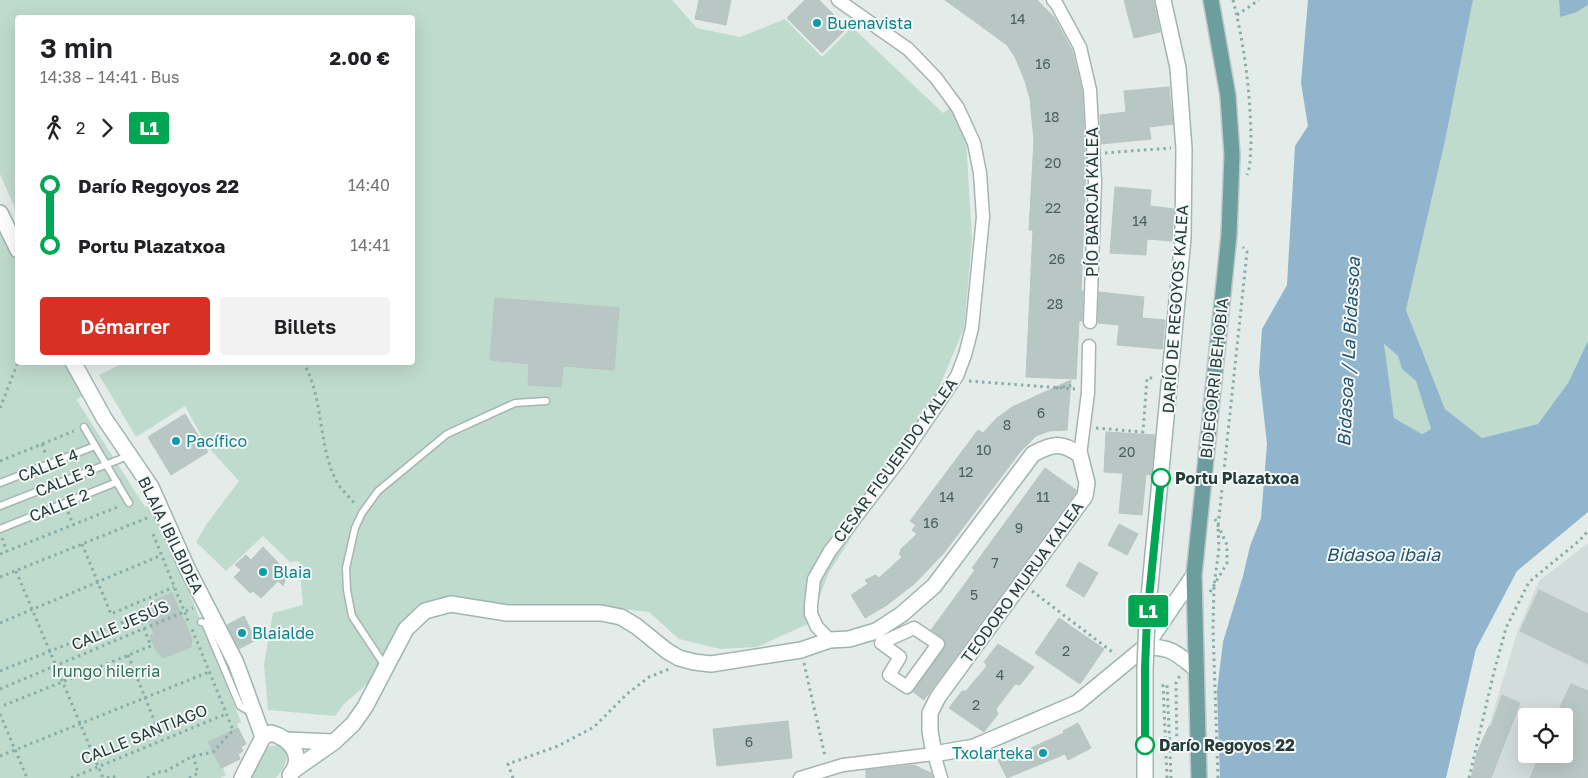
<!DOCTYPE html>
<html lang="fr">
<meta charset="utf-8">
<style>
body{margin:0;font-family:"Golos Text",sans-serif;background:#f2f2f2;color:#202124;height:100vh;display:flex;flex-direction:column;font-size:19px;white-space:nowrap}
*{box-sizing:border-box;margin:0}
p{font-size:16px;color:#757577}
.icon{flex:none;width:28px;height:28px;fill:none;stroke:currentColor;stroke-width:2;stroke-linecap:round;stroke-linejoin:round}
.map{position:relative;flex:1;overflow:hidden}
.sheet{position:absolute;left:15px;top:15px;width:400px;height:350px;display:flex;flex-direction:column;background:#fff;border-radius:5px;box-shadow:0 5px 20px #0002}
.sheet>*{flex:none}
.badge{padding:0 10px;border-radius:4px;font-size:18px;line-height:32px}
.buttons{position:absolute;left:1518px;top:708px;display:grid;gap:10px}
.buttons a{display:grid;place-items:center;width:55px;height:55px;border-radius:5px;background:#fff;box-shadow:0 5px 20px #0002;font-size:25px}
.map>.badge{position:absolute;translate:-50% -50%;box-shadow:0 0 0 2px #fff}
.legs{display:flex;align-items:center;gap:8px;height:55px;padding:0 25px;font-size:16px}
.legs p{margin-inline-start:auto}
.head{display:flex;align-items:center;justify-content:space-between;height:85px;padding:0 25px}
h1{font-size:28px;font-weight:600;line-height:38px}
.primary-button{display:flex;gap:10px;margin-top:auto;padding:10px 25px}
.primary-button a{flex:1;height:58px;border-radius:5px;background:#d93025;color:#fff;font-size:20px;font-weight:600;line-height:58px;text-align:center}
.primary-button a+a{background:#f2f2f2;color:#202124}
ul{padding:0 25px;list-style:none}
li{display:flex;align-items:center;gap:18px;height:60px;font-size:19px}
li i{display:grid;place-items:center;width:8px;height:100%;margin:0 6px;background:currentColor}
li i::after{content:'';width:12px;height:12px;margin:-6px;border:4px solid;border-radius:50%;background:#fff}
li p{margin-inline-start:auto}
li:first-child i{background:linear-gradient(#0000 50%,currentColor 0)}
li:last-child i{background:linear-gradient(currentColor 50%,#0000 0)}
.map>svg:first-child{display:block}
.built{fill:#d2dcda;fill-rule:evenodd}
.green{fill:#bfdbcd}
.water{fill:#90b5cc;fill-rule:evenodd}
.building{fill:#b9c7c4;stroke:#b7c5c3}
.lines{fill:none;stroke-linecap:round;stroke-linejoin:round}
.lane-casing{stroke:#a7b4b2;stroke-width:9}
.street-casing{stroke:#a7b4b2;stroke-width:15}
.secondary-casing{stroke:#a0b4b1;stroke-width:18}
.primary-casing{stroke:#c2c8c8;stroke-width:18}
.path{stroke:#87adaa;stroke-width:3;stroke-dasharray:2.5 4;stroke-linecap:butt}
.lane{stroke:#fff;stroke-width:6}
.street{stroke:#fff;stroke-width:12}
.secondary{stroke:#fff;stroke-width:15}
.primary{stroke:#6c9e9d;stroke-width:15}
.secondary-bridge-casing{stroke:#a0b4b1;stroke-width:18;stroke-linecap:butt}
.secondary-bridge{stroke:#fff;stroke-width:15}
.line-1-casing{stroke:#fff;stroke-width:11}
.line-1{stroke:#00a651;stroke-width:8}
.culture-dot{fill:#0f9aa8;stroke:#f4f9f8;stroke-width:2}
.stop-1-dot{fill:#fff;stroke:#00a651;stroke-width:2.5}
.labels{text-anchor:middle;stroke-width:4;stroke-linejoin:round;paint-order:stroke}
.number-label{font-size:14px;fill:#4a5f5d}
.culture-label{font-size:16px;fill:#0d838f;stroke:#f4f9f8;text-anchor:start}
.street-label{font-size:16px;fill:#253c3b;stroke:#f4f9f8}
.stop-label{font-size:16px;font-weight:bold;fill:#253c3b;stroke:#f4f9f8;text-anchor:start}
.park-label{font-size:16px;fill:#327058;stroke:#f4f9f8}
.water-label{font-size:18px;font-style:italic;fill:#235373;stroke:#f4f9f8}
</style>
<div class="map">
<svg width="1588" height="778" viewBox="0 0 1588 778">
<rect width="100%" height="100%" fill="#e4ecea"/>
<path class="built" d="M1588,543V778H1473L1518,630L1539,581ZM1526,716H1564V754H1526Z"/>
<g class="green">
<polygon points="0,0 672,0 697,28 740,37 785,19 822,57 852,27 943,113 951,107 966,138 972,239 964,328 925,421 828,574 810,623 757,647 720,649 679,639 649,612 592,606 553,604 498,606 435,602 383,670 343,705 335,716 268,710 264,664 273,613 303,605 299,561 290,562 263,536 226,571 196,542 206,525 239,481 207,446 185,406 136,437 99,375 125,362 412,362 412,18 18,18 17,213 0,174"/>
<polygon points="1473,0 1559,0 1560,17 1575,13 1588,5 1588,341 1568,383 1538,424 1482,438 1445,409 1406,310 1445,141"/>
<polygon points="0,211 17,249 18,362 69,363 84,396 76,399 145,507 154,504 241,722 237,724 246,744 241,747 243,751 238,754 240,759 223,768 226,775 220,778 0,778"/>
<polygon points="1383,344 1398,356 1402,369 1416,381 1431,429 1422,434 1394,418"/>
<path d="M277,745L285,750C290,761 282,770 276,778H251L259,759L267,747Z"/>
</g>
<g class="water">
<path d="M1308,0H1473L1445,141L1406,310L1445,409L1482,438L1538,424L1568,383L1588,341V512L1517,571L1476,649L1446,778H1220L1217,691L1223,642L1243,576L1250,546L1261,518L1267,444L1259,372L1262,329L1287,285L1295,146L1308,126L1301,83ZM1384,344L1398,356L1402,369L1416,381L1431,429L1422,434L1394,418Z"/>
<polygon points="1559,0 1588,0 1588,5 1575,13 1560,17"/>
</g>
<g class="building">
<polygon points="699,0 731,0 726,25 695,19"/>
<polygon points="805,0 819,0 847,28 822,53 787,18"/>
<polygon points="945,0 1037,0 1054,17 1072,50 1082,91 1086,170 1081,291 1083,291 1082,321 1079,321 1076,379 1026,377 1033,230 1029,230 1034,140 1030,99 1025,81 1015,57 1007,45"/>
<polygon points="1124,0 1153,0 1160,32 1134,38"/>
<polygon points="1169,87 1173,124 1149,127 1151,139 1101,144 1100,115 1126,112 1124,91"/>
<polygon points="1115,187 1151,190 1150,206 1174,209 1172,241 1147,239 1146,255 1110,253"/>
<polygon points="1099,292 1144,297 1142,318 1165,320 1162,349 1117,345 1119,325 1098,323"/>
<polygon points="495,298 619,308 614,370 563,366 561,387 528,385 529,364 490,360"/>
<polygon points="1071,380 1067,430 1049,431 1036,436 1020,452 943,554 914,584 887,605 865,618 851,595 868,584 865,580 876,575 879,578 902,557 899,554 901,551 900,550 917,534 912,530 916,525 910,521 978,430 983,433 997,418 1012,407"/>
<polygon points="185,414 208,452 171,475 148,437"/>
<polygon points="1106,432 1155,435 1151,475 1146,474 1142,515 1119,513 1123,473 1104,472"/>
<polygon points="1045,468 1076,490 1076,492 924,700 913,692 946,645 943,638 931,630 975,570 972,568"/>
<polygon points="1119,524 1138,534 1127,555 1108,545"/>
<polygon points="263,547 288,573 283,586 278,581 261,598 253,591 250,593 234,577 241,570 235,565 246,555 251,560"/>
<polygon points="1079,562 1098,573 1084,597 1066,586"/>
<polygon points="1539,590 1588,614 1588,664 1520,631"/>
<polygon points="172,593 192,639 191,647 163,658 156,651 150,636 154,634 144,611 148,603"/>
<polygon points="244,616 256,640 239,649 227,625"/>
<polygon points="1059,618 1104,649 1080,684 1035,653"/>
<polygon points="998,644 1034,667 1020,685 1015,684 996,709 998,714 984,732 949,708 962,691 966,691 987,666 984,662"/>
<polygon points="1571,684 1588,691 1588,778 1530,778 1540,754 1564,754 1564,716 1556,716"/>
<polygon points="1502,695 1520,703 1491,778 1471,778 1477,753 1489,726 1491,727"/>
<polygon points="788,721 792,758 717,766 713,729"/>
<polygon points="1078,723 1091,748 1068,760 1065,754 1007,778 998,760 1019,750 1020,753 1064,733 1063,731"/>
<polygon points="238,728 246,744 241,747 243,751 238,754 240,759 221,768 208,742"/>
<polygon points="914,765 931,773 933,778 866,778 866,770"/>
</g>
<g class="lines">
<g class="lane-casing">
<g id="lane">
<polyline points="84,427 129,503"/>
<polyline points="0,483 95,446"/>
<polyline points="0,506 128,456"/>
<polyline points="0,529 117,482"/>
<polyline points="201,622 205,623 240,706 252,713"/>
<polyline points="385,666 352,616 347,590 346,568 355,528 362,513 378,491 447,434 515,403 546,401"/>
</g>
</g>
<g class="street-casing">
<g id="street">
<polyline points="1053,0 1056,3 1080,47 1090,90 1095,182 1090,322"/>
<polyline points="1080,455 1088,393 1089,346"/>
<polygon points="914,628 938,644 907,687 889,675 900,657 881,643"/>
<polyline points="830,640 817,627 811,614 811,605 814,579 830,551 901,458 957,376 965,355 972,328 983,217 980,173 974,143 958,108 936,78 908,49 838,0"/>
<polyline points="800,778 843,765 934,754 941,778"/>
</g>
</g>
<g class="secondary-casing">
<g id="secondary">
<polyline points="0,213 18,250"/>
<polyline points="73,362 104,418 151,487 188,570 236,663 263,737"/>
<polyline points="1147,618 1183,238 1184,149 1178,68 1163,0"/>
<path d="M1145,647C1171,647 1175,652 1195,668"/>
<polyline points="1145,669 1145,778"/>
<polyline points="286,740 334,742"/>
<path d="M294,770L334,742L353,724L365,707L406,629L425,611L451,604L507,613H601L621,617L636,626L667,651L679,658L694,662L711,664L801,650L830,640L849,639L876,631L902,614L934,586L1033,454C1052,444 1061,441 1080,455L1087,483L1085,496L938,697L930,713V731L934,754L974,747L1077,703L1145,647L1194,575"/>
<path d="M242,778L263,737L271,733C290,738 306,757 290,775"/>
</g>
</g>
<g class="primary-casing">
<polyline id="primary" points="1199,778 1194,575 1229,235 1232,155 1228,96 1211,0"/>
</g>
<g class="path">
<path d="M1233,0C1245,47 1251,97 1251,145C1250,155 1251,165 1247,175"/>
<polyline points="1237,15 1259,0"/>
<polyline points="1105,153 1171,148"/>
<path d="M303,362C325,399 317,447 338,484C343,491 350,498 356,505"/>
<polyline points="969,381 1075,389"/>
<polyline points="1056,388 1075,385"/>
<polyline points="0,408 18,362"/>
<polyline points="1096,428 1143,432 1147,378 1155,378"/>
<polyline points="42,444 46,455"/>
<polyline points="0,461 74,431"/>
<polyline points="68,512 73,525"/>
<polyline points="153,534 189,623"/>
<polyline points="2,538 7,552"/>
<polyline points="82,544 111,614 174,587"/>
<polyline points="0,554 120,506"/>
<polyline points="16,571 103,778"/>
<polyline points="0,577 147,518"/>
<polyline points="1032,591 1115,654"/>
<polyline points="1210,592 1227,563 1227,545 1215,519"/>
<polyline points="0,623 162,555"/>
<polyline points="128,655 162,740"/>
<polyline points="804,663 825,756"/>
<polyline points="0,671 139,616 151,646 0,707"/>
<polyline points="0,689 193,608"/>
<polyline points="0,714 27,778"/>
<polyline points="1170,750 1171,778"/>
<polyline points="0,756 209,672"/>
<polyline points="71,778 226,714"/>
<polyline points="107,778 113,776 116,778"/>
<polyline points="147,778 157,772 164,772 193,756 213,752 233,730 192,629"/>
<polyline points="189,778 198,773 193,756"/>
<polyline points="513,778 508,764 558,746 594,727 627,694 649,677 669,669"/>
<polyline points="1167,778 1163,685 1167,685 1170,750 1177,749 1176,683 1180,675"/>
<polyline points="1218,778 1213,629 1214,586 1219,548 1218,527 1247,252 1243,247"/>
<polyline points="1469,778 1494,672 1506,628 1529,582 1579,541 1588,531"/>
</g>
<use href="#lane" class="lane"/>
<use href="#street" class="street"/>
<use href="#secondary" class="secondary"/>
<use href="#primary" class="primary"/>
<g class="secondary-bridge-casing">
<polyline id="secondary-bridge" points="1145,669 1147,618"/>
</g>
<use href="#secondary-bridge" class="secondary-bridge"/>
</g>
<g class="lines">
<g class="line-1-casing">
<polyline id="line-1" points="1145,745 1145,669 1147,618 1161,478"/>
</g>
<use href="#line-1" class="line-1"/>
</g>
<g class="culture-dot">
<circle cx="817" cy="23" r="5"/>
<circle cx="176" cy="441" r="5"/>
<circle cx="263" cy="572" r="5"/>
<circle cx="242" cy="633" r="5"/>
<circle cx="1043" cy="753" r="5"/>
</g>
<g class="stop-1-dot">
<circle cx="1161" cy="478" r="9"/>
<circle cx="1145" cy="745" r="9"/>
</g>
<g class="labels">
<g class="number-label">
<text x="1018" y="24">14</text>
<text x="1043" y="69">16</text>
<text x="1052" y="122">18</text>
<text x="1053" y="168">20</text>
<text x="1053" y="213">22</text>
<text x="1140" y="226">14</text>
<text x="1057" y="264">26</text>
<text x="1055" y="309">28</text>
<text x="1041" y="418">6</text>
<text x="1007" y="430">8</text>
<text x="984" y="455">10</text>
<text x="1127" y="457">20</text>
<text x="966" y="477">12</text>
<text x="947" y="502">14</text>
<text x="1043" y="502">11</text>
<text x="931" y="528">16</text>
<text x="1019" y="533">9</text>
<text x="995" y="568">7</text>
<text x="974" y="600">5</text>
<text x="1066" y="656">2</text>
<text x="1000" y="680">4</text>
<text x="976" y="710">2</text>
<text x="749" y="747">6</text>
</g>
<g class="culture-label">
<text x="827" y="29">Buenavista</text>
<text x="186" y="447">Pacífico</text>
<text x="273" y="578">Blaia</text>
<text x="252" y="639">Blaialde</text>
<text x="1033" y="759" text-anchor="end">Txolarteka</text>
</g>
<g class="street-label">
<text transform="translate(1092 202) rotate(-90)" y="6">PÍO BAROJA KALEA</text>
<text transform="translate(1175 309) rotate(-86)" y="6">DARÍO DE REGOYOS KALEA</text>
<text transform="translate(1214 378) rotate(-84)" y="6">BIDEGORRI BEHOBIA</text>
<text transform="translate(895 460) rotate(-54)" y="6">CESAR FIGUERIDO KALEA</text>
<text transform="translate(48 465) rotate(-22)" y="6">CALLE 4</text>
<text transform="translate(65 480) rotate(-22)" y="6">CALLE 3</text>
<text transform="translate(59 505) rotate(-22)" y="6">CALLE 2</text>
<text transform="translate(171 535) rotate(64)" y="6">BLAIA IBILBIDEA</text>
<text transform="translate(1022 582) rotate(-54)" y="6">TEODORO MURUA KALEA</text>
<text transform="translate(120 625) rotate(-23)" y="6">CALLE JESÚS</text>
<text transform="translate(144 734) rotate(-22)" y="6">CALLE SANTIAGO</text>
</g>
<g class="stop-label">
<text x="1175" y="484">Portu Plazatxoa</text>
<text x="1159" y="751">Darío Regoyos 22</text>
</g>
<g class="park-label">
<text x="106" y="677">Irungo hilerria</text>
</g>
<g class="water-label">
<text transform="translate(1349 352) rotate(-87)" y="6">Bidasoa / La Bidassoa</text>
<text x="1383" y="561">Bidasoa ibaia</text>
</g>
</g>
</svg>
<div class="buttons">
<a><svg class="icon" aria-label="locate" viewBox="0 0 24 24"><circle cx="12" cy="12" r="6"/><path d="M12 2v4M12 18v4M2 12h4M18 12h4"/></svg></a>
</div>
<b class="badge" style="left:1148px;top:611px;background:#00a651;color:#fff">L1</b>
<section class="sheet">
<div class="head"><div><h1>3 min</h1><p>14:38 – 14:41 · Bus</p></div><b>2.00 €</b></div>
<div class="legs"><svg class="icon" aria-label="walk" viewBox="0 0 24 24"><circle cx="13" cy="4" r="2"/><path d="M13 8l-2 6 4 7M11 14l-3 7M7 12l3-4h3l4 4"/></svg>2<svg class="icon" aria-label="forward" viewBox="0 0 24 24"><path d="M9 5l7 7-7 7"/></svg><b class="badge" style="background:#00a651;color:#fff">L1</b></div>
<ul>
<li><i style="color:#00a651"></i><b>Darío Regoyos 22</b><p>14:40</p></li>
<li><i style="color:#00a651"></i><b>Portu Plazatxoa</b><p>14:41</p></li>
</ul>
<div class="primary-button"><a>Démarrer</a><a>Billets</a></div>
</section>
</div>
